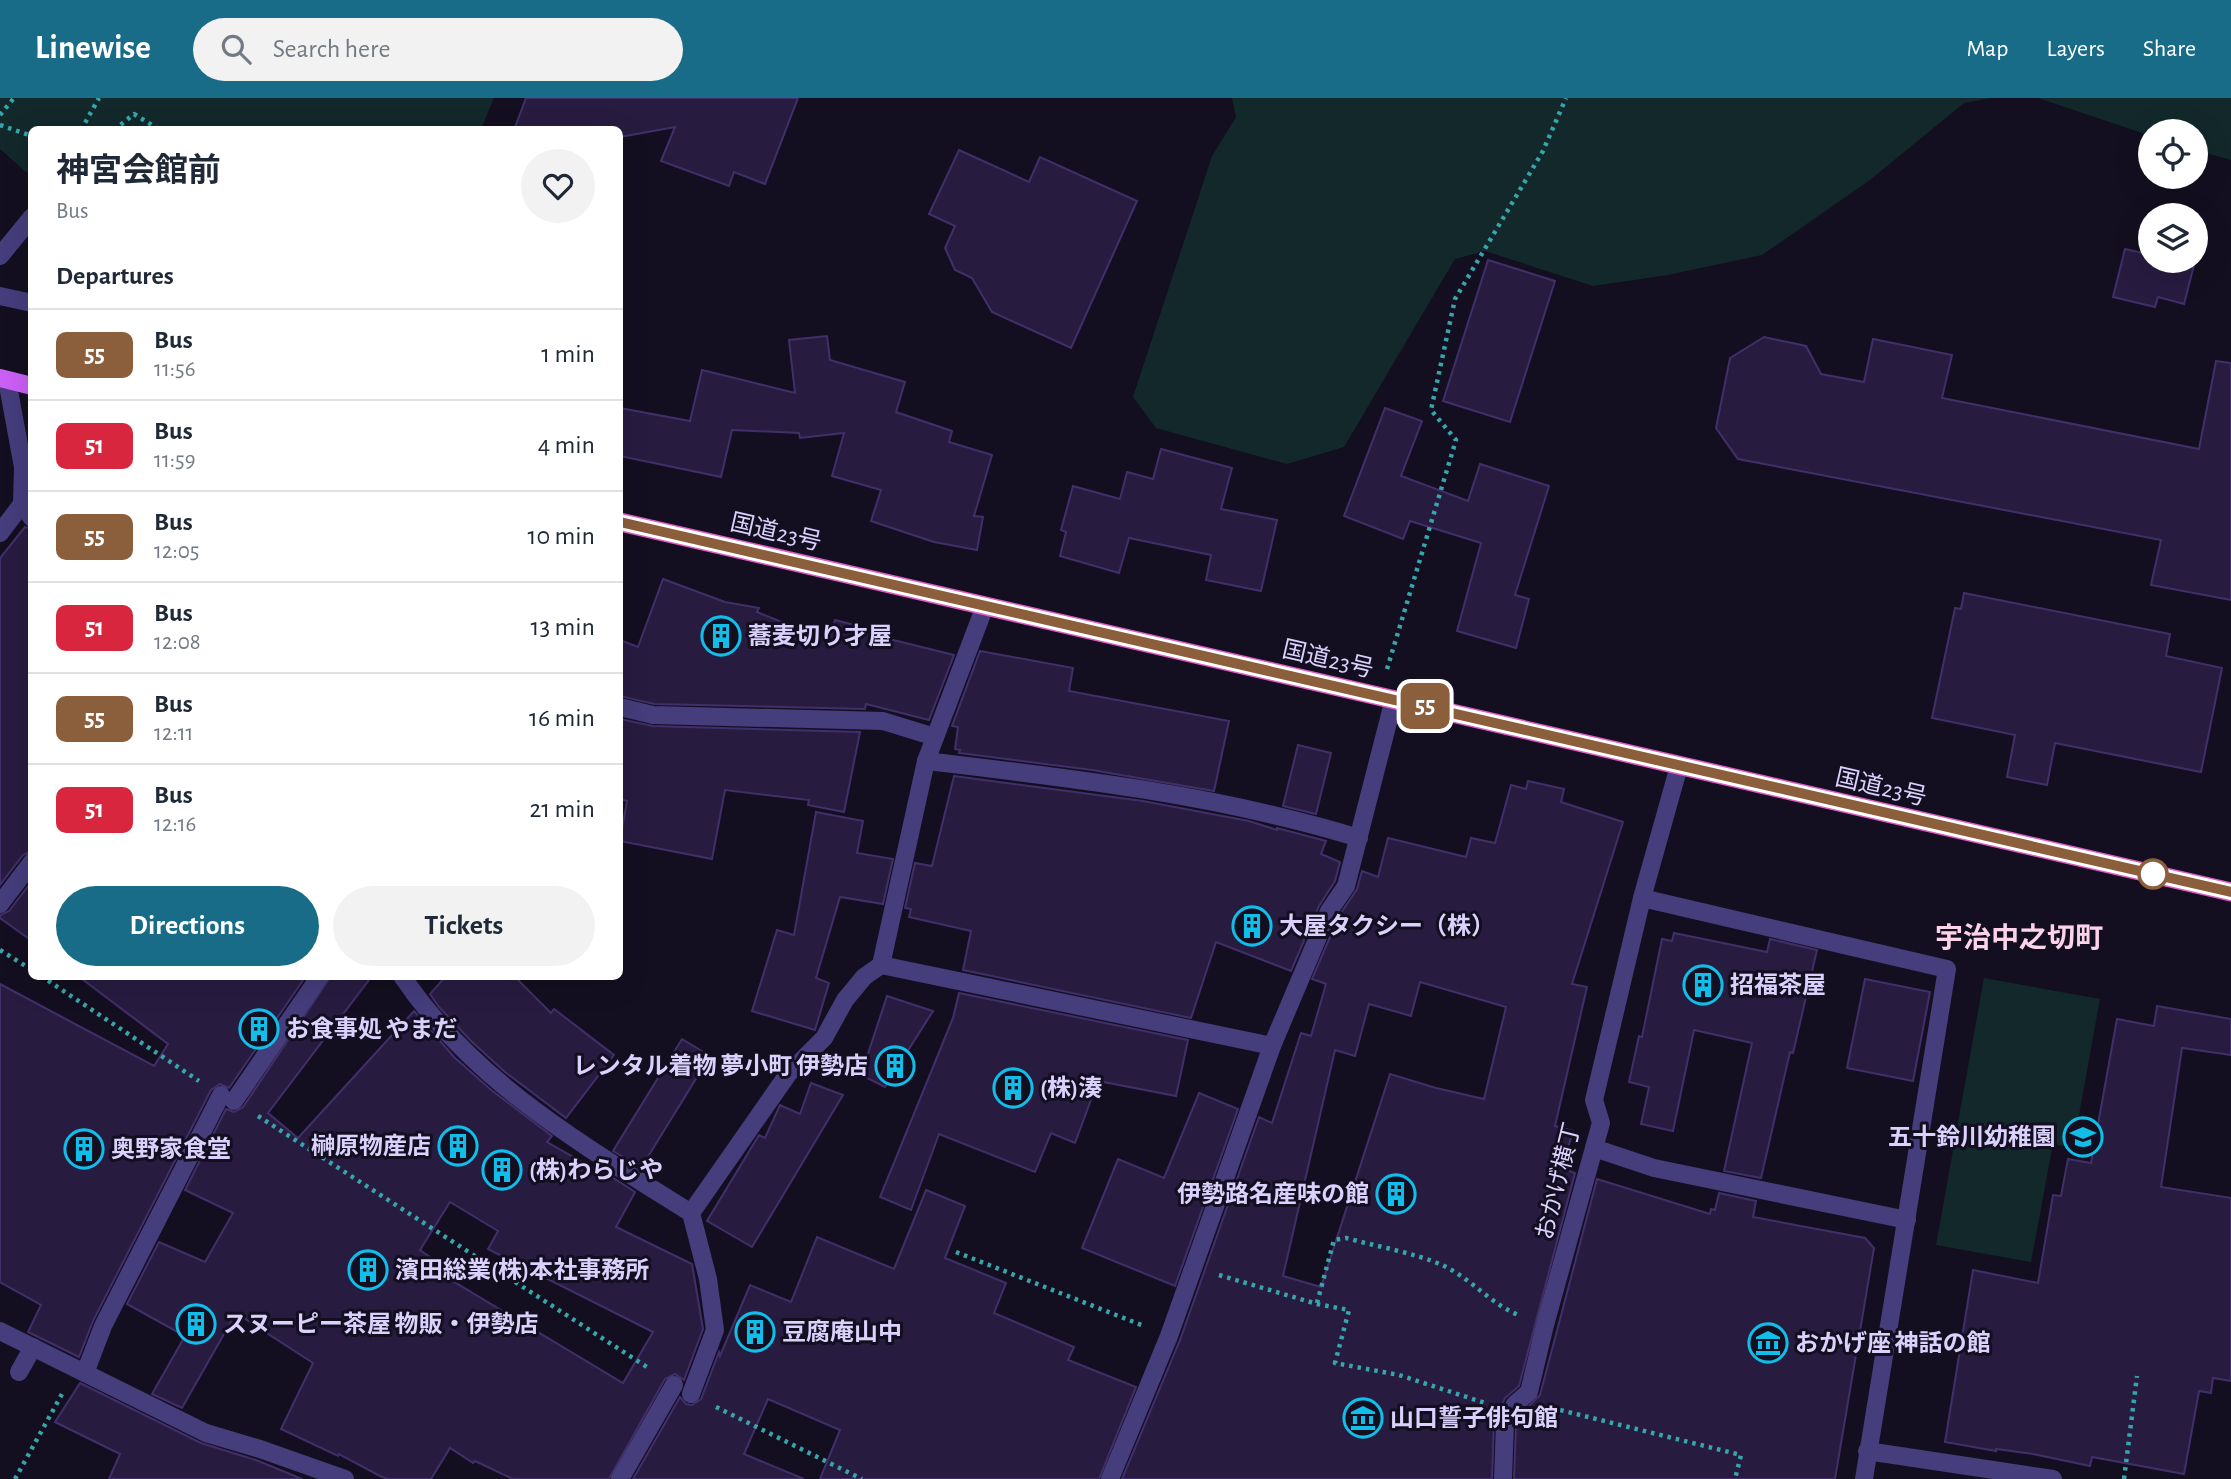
<!DOCTYPE html>
<meta charset="utf-8">
<style>
body{margin:0;font-family:"Alegreya Sans","Noto Sans JP",sans-serif;background:#f2f2f3;color:#1f2937;height:100vh;display:flex;flex-direction:column;font-size:26px;white-space:nowrap}
*{box-sizing:border-box;margin:0}
p{font-size:23px;color:#747a83}
.icon{flex:none;width:38px;height:38px;fill:none;stroke:currentColor;stroke-width:2;stroke-linecap:round;stroke-linejoin:round}
.map{position:relative;flex:1;overflow:hidden}
.side{position:absolute;left:28px;top:28px;width:595px;height:854px;display:flex;flex-direction:column;background:#fff;border-radius:10px;box-shadow:0 7px 28px #0002}
.side>*{flex:none}
.badge{padding:0 14px;border-radius:10px;font-size:24px;line-height:46px}
.controls{position:absolute;left:2138px;top:21px;display:grid;gap:14px}
.controls a{display:grid;place-items:center;width:70px;height:70px;border-radius:50%;background:#fff;box-shadow:0 7px 28px #0002;font-size:35px}
.map>.badge{position:absolute;translate:-50% -50%;box-shadow:0 0 0 4px #fff}
h2{padding:0 28px;font-size:26px;line-height:63px}
.round{display:grid;place-items:center;flex:none;width:74px;height:74px;border-radius:37px;background:#f2f2f3}
.summary{display:flex;align-items:center;justify-content:space-between;height:119px;padding:0 28px}
h1{font-size:33px;font-weight:700;line-height:52px}
.primary-button{display:flex;gap:14px;margin-top:auto;padding:14px 28px}
.primary-button a{flex:1;height:80px;border-radius:42px;background:#186c87;color:#fff;font-size:28px;font-weight:700;line-height:80px;text-align:center}
.primary-button a+a{background:#f2f2f3;color:#1f2937}
ul{padding:0;list-style:none}
li{display:flex;align-items:center;gap:21px;height:91px;padding:0 28px;border-top:2px solid #e0e1e3}
li div{flex:1}
li b{display:block;font-size:26px}
li em{font-style:normal}
li .badge{min-width:77px;font-weight:700;text-align:center}
header{display:flex;align-items:center;gap:42px;box-sizing:border-box;height:98px;padding:0 35px;background:#186c87;color:#fff}
header strong{font-size:33px}
nav{display:flex;gap:38px;margin-inline-start:auto;font-size:24px}
.search{width:490px;height:63px;background:#f2f2f3;display:flex;align-items:center;gap:18px;box-sizing:border-box;padding:0 24px;border-radius:38px;color:#747a83;font-size:26px}
.map>svg:first-child{display:block}
.green{fill:#12282a}
.building{fill:#271c40;stroke:#412f6a;stroke-width:2;fill-rule:evenodd}
.lines{fill:none;stroke-linecap:round;stroke-linejoin:round}
.path{stroke:#36a6ab;stroke-width:4.5;stroke-dasharray:3.5 5;stroke-linecap:butt}
.service{stroke:#453d7c;stroke-width:18}
.minor{stroke:#453d7c;stroke-width:18}
.primary{stroke:#cb5ff4;stroke-width:18}
.trunk{stroke:#e05ac2;stroke-width:19}
.line-casing{stroke:#fff;stroke-width:16}
.line{stroke:#8b5e3c;stroke-width:10}
.stop-dot{fill:#fff;stroke:#8b5e3c;stroke-width:3.5}
.labels{text-anchor:middle;stroke-width:6;stroke-linejoin:round;paint-order:stroke}
.street-label{font-size:24px;fill:#dad1fc;stroke:#130f20}
.poi-label{font-size:24px;font-weight:bold;fill:#dad1fc;stroke:#130f20;text-anchor:start}
.quarter-label{font-size:28px;font-weight:bold;fill:#fcd3e9;stroke:#130f20}
</style>
<header>
<strong>Linewise</strong>
<div class="search"><svg class="icon" aria-label="search" viewBox="0 0 24 24"><circle cx="10" cy="10" r="6"/><path d="M15 15l6 6"/></svg>Search here</div>
<nav><a>Map</a><a>Layers</a><a>Share</a></nav>
</header>
<div class="map">
<svg width="2231" height="1381" viewBox="0 0 2231 1381">
<rect width="100%" height="100%" fill="#130f20"/>
<g class="green">
<polygon points="0,0 494,0 481,31 32,32 31,75 26,74 0,51"/>
<polygon points="1232,0 1991,0 1964,5 1870,82 1762,157 1668,177 1593,188 1485,153 1455,161 1344,349 1287,366 1156,330 1133,299 1212,58 1236,19"/>
<polygon points="2038,0 2231,0 2231,62 2196,52 2196,33 2151,33 2151,38"/>
<polygon points="1984,880 2100,901 2073,1050 2053,1046 2031,1164 1936,1147"/>
</g>
<g class="building">
<polygon points="526,0 798,0 765,86 734,74 729,88 661,63 675,29 620,39 620,32 514,32"/>
<polygon points="959,52 1029,84 1040,59 1137,103 1071,250 992,214 972,180 955,172 945,150 955,128 929,116"/>
<polygon points="2125,151 2151,157 2151,163 2174,163 2194,167 2184,206 2158,199 2155,209 2113,199"/>
<polygon points="1488,162 1555,183 1510,324 1443,303"/>
<polygon points="827,238 830,262 905,284 896,314 952,333 949,344 992,357 974,418 983,419 977,452 934,444 871,423 881,392 832,378 844,335 800,340 799,335 732,332 721,379 620,358 620,310 690,323 702,272 795,295 789,242"/>
<polygon points="1764,239 1806,248 1821,276 1864,284 1873,241 1952,257 1942,300 2199,351 2216,263 2231,265 2231,502 2151,487 2161,442 1738,361 1716,330 1730,260"/>
<polygon points="1385,310 1422,323 1401,378 1468,403 1480,366 1549,388 1515,497 1529,501 1516,550 1457,533 1481,445 1410,423 1403,441 1344,418"/>
<polygon points="1161,351 1232,370 1221,411 1277,422 1261,493 1206,482 1211,457 1129,440 1119,475 1060,458 1066,434 1061,432 1073,388 1120,401 1127,374 1153,381"/>
<polygon points="25,429 32,431 32,753 23,757 0,787 0,460"/>
<polygon points="663,481 725,504 759,510 757,514 829,543 835,522 870,531 869,536 954,557 929,622 866,606 865,611 654,606 620,598 620,542 638,549"/>
<polygon points="1964,495 2170,536 2166,558 2222,570 2201,674 2055,645 2047,687 2007,679 2015,637 1932,620 1955,510 1961,511"/>
<polygon points="980,553 1073,570 1069,593 1229,623 1214,693 1092,672 959,655 960,652 955,651 958,629 952,628"/>
<polygon points="620,621 653,628 860,634 844,714 808,707 809,702 725,692 712,761 620,743 627,703 620,701"/>
<polygon points="1298,647 1331,655 1316,716 1283,708"/>
<polygon points="954,678 1143,703 1249,723 1277,732 1277,730 1326,743 1321,756 1340,764 1335,783 1319,808 1291,873 1216,844 1191,920 963,872 971,833 909,819 911,811 905,810 915,765 932,768"/>
<path d="M1528,683L1564,691L1561,704L1623,724L1572,886L1587,889L1555,1028L1573,1033L1562,1070L1575,1075L1519,1288L1505,1300L1494,1323L1492,1381H1122L1180,1242L1259,1019L1272,1025L1301,935L1311,938L1326,886L1312,881L1339,818L1357,791L1362,773L1378,779L1388,740L1466,759L1471,740L1495,745L1511,687L1526,691ZM1420,884L1506,909L1484,1001L1436,990L1390,976L1321,1189L1283,1178L1335,952L1355,958L1369,906L1411,918Z"/>
<polygon points="816,714 863,723 857,755 893,761 883,806 840,799 816,880 829,885 815,932 752,913 777,832 794,837"/>
<polygon points="32,783 32,843 0,820 0,817 9,813"/>
<polygon points="1674,835 1767,854 1770,841 1817,852 1793,955 1790,954 1761,1080 1724,1073 1752,945 1694,932 1673,1033 1641,1026 1649,989 1629,984 1639,938 1642,939 1662,841 1672,843"/>
<polygon points="78,878 306,878 229,990 220,986 211,992 93,1223 79,1259 28,1234 41,1207 0,1184 0,886 154,968 168,946"/>
<path d="M331,878H372L268,1015L298,1040L414,913L454,959L490,991L552,1038L547,1044L600,1074L601,1072L635,1094L616,1129L692,1166L703,1231L684,1282L675,1276L665,1281L609,1381H513L475,1363L473,1365L450,1350L431,1381H388L380,1378L339,1356L338,1358L281,1331L313,1265L236,1215L182,1310L152,1296L185,1238L127,1206L159,1144L205,1164L233,1115L185,1092L226,1011L234,1014L243,1009ZM450,1104L498,1133L488,1151L653,1234L623,1285L426,1167L430,1159L420,1152Z"/>
<polygon points="446,878 514,878 551,915 554,911 614,957 566,1020 505,974 471,943 439,909 430,896"/>
<polygon points="1865,881 1930,894 1913,983 1847,970"/>
<polygon points="959,895 1188,942 1176,998 1098,983 1075,1045 1051,1035 1035,1074 939,1036 911,1112 880,1099 953,920"/>
<polygon points="887,898 933,913 885,989 861,977"/>
<polygon points="2157,908 2231,921 2231,957 2182,950 2161,1089 2231,1100 2231,1283 2213,1280 2211,1295 2199,1293 2184,1376 2092,1359 2090,1368 2033,1356 1996,1351 1996,1353 1945,1344 1973,1172 2038,1185 2053,1097 2061,1098 2068,1061 2091,1065 2117,921 2154,928"/>
<polygon points="682,941 710,958 641,1070 613,1053"/>
<polygon points="811,985 843,997 752,1149 707,1123 759,1037 765,1040 780,1007 800,1016"/>
<polygon points="1199,995 1238,1011 1175,1188 1082,1150 1118,1061 1164,1080"/>
<polygon points="1597,1081 1710,1116 1711,1111 1715,1112 1719,1095 1756,1103 1753,1119 1865,1140 1874,1150 1835,1381 1514,1381 1516,1327 1524,1313 1540,1297"/>
<polygon points="926,1092 965,1108 945,1160 1006,1185 994,1215 1074,1249 1068,1262 1136,1289 1099,1381 820,1381 840,1332 768,1301 744,1356 804,1381 633,1381 680,1299 686,1306 692,1307 701,1301 719,1254 720,1258 750,1187 791,1204 817,1139 894,1171"/>
<polygon points="80,1285 201,1345 256,1362 302,1381 109,1381 120,1356 55,1324"/>
</g>
<g class="lines">
<g class="path">
<polyline points="0,17 14,0"/>
<polyline points="0,27 32,38"/>
<polyline points="81,32 99,0"/>
<polyline points="114,32 134,16 160,32"/>
<polyline points="1387,571 1456,342 1431,312 1455,201 1543,53 1566,0"/>
<polyline points="0,852 32,872"/>
<polyline points="41,878 199,983"/>
<polyline points="258,1018 650,1271"/>
<polyline points="956,1154 1144,1228"/>
<polyline points="1219,1177 1317,1206 1349,1212 1335,1265 1399,1277 1485,1305"/>
<path d="M1317,1205L1334,1142L1346,1140C1375,1148 1415,1155 1442,1167C1471,1180 1491,1207 1521,1218"/>
<polyline points="716,1309 862,1381"/>
<polyline points="1552,1310 1741,1357 1735,1381"/>
<polyline points="15,1381 62,1296"/>
<polyline points="2124,1381 2137,1278"/>
</g>
<g class="service">
<polyline points="0,158 32,119"/>
<polyline points="0,198 32,205"/>
<polyline points="0,435 22,406"/>
<path d="M926,663C1071,680 1219,697 1359,740"/>
<polyline points="0,806 32,764"/>
<polyline points="234,1003 320,878"/>
<polyline points="0,1233 206,1335 260,1351 345,1381"/>
<polyline points="19,1274 33,1249"/>
<polyline points="85,1275 103,1228 221,997"/>
<polyline points="620,1381 674,1287"/>
<polyline points="1110,1381 1169,1238 1272,948 1329,813 1346,788 1394,601"/>
</g>
<g class="minor">
<polyline points="7,282 23,369 22,406 32,420"/>
<polyline points="620,609 653,617 883,623 935,639"/>
<polyline points="1642,800 1947,871 1864,1381"/>
<polyline points="881,867 1272,948"/>
<path d="M402,878C474,985 585,1048 691,1115L708,1181L715,1232L691,1296"/>
<polyline points="1594,1050 1654,1070 1907,1122"/>
<polyline points="691,1115 788,976 824,940 845,902 864,879 881,867 926,663 985,508"/>
<polyline points="1867,1353 2053,1381"/>
<polyline points="1503,1381 1505,1324 1515,1306 1529,1294 1545,1227 1594,1050 1601,1025 1594,1002 1642,800 1679,668"/>
</g>
<polyline class="primary" points="0,280 32,288"/>
<polyline class="trunk" points="620,424 2231,794"/>
</g>
<g class="lines">
<g class="line-casing">
<polyline id="line" points="620,424 2231,794"/>
</g>
<use href="#line" class="line"/>
</g>
<defs>
<g id="building-ring" transform="scale(2.0125)"><circle r="9.5" fill="#130f20" stroke="#10bee9" stroke-width="1.5"/><path d="M-4-6H4V6H1V3H-1V6H-4ZM-2.5-4.3h1.7v1.8h-1.7ZM.8-4.3h1.7v1.8H.8ZM-2.5-1h1.7V.8h-1.7ZM.8-1h1.7V.8H.8Z" fill="#10bee9"/></g>
<g id="school-ring" transform="scale(2.0125)"><circle r="9.5" fill="#130f20" stroke="#10bee9" stroke-width="1.5"/><path d="M0-5L7-2L0 1L-7-2ZM-4 1L0 2.5L4 1V4Q0 6-4 4Z" fill="#10bee9"/></g>
<g id="museum-ring" transform="scale(2.0125)"><circle r="9.5" fill="#130f20" stroke="#10bee9" stroke-width="1.5"/><path d="M0-6L6-3V-2H-6V-3ZM-5-1h2V3h-2ZM-1-1h2V3h-2ZM3-1h2V3H3ZM-6 4H6V6H-6Z" fill="#10bee9"/></g>
</defs>
<g fill-rule="evenodd">
<use href="#building-ring" x="721" y="538"/>
<use href="#building-ring" x="1252" y="828"/>
<use href="#building-ring" x="1703" y="887"/>
<use href="#building-ring" x="259" y="931"/>
<use href="#building-ring" x="895" y="968"/>
<use href="#building-ring" x="1013" y="990"/>
<use href="#school-ring" x="2083" y="1039"/>
<use href="#building-ring" x="458" y="1048"/>
<use href="#building-ring" x="84" y="1051"/>
<use href="#building-ring" x="502" y="1072"/>
<use href="#building-ring" x="1396" y="1096"/>
<use href="#building-ring" x="368" y="1172"/>
<use href="#building-ring" x="196" y="1226"/>
<use href="#building-ring" x="755" y="1234"/>
<use href="#museum-ring" x="1768" y="1245"/>
<use href="#museum-ring" x="1363" y="1320"/>
</g>
<circle class="stop-dot" cx="2153" cy="776" r="14"/>
<g class="labels">
<g class="street-label">
<text transform="translate(776 434) rotate(13)" y="8">国道23号</text>
<text transform="translate(1328 561) rotate(13)" y="8">国道23号</text>
<text transform="translate(1881 689) rotate(13)" y="8">国道23号</text>
<text transform="translate(1558 1083) rotate(-76)" y="8">おかげ横丁</text>
</g>
<g class="poi-label">
<text x="748" y="546">蕎麦切り才屋</text>
<text x="1279" y="836">大屋タクシー（株）</text>
<text x="1730" y="895">招福茶屋</text>
<text x="286" y="939">お食事処 やまだ</text>
<text x="868" y="976" text-anchor="end">レンタル着物 夢小町 伊勢店</text>
<text x="1040" y="998">(株)湊</text>
<text x="2056" y="1047" text-anchor="end">五十鈴川幼稚園</text>
<text x="431" y="1056" text-anchor="end">榊原物産店</text>
<text x="111" y="1059">奥野家食堂</text>
<text x="529" y="1080">(株)わらじや</text>
<text x="1369" y="1104" text-anchor="end">伊勢路名産味の館</text>
<text x="395" y="1180">濱田総業(株)本社事務所</text>
<text x="223" y="1234">スヌーピー茶屋 物販・伊勢店</text>
<text x="782" y="1242">豆腐庵山中</text>
<text x="1795" y="1253">おかげ座 神話の館</text>
<text x="1390" y="1328">山口誓子俳句館</text>
</g>
<g class="quarter-label">
<text x="2019" y="849">宇治中之切町</text>
</g>
</g>
</svg>
<div class="controls">
<a><svg class="icon" aria-label="locate" viewBox="0 0 24 24"><circle cx="12" cy="12" r="6"/><path d="M12 2v4M12 18v4M2 12h4M18 12h4"/></svg></a>
<a><svg class="icon" aria-label="layers" viewBox="0 0 24 24"><path d="M12 4l9 5-9 5-9-5zM3 14l9 5 9-5"/></svg></a>
</div>
<b class="badge" style="left:1425px;top:608px;background:#8b5e3c;color:#fff">55</b>
<section class="side">
<div class="summary"><div><h1>神宮会館前</h1><p>Bus</p></div><a class="round"><svg class="icon" aria-label="heart" viewBox="0 0 24 24"><path d="M12 20l-8-8c-3-5 5-10 8-4 3-6 11-1 8 4z"/></svg></a></div>
<h2>Departures</h2>
<ul>
<li><span class="badge" style="background:#8b5e3c;color:#fff">55</span><div><b>Bus</b><p>11:56</p></div><em>1 min</em></li>
<li><span class="badge" style="background:#d7263d;color:#fff">51</span><div><b>Bus</b><p>11:59</p></div><em>4 min</em></li>
<li><span class="badge" style="background:#8b5e3c;color:#fff">55</span><div><b>Bus</b><p>12:05</p></div><em>10 min</em></li>
<li><span class="badge" style="background:#d7263d;color:#fff">51</span><div><b>Bus</b><p>12:08</p></div><em>13 min</em></li>
<li><span class="badge" style="background:#8b5e3c;color:#fff">55</span><div><b>Bus</b><p>12:11</p></div><em>16 min</em></li>
<li><span class="badge" style="background:#d7263d;color:#fff">51</span><div><b>Bus</b><p>12:16</p></div><em>21 min</em></li>
</ul>
<div class="primary-button"><a>Directions</a><a>Tickets</a></div>
</section>
</div>
